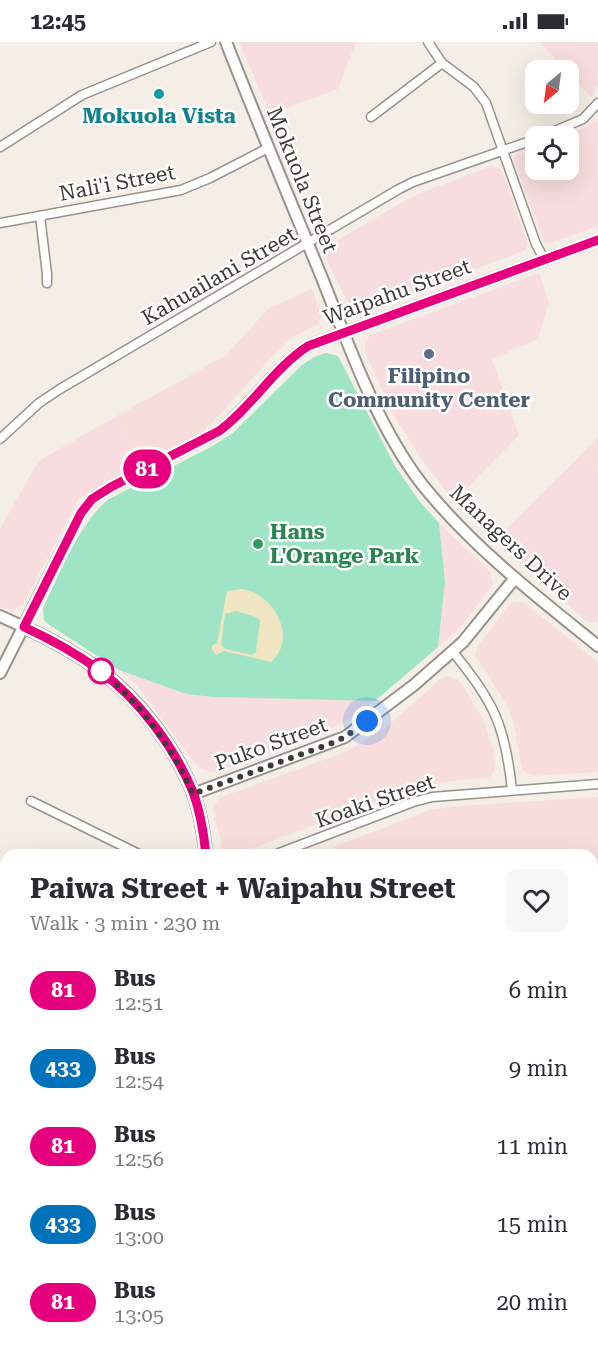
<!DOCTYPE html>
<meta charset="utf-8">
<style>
body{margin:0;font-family:"Roboto Serif",serif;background:#f7f7f7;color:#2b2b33;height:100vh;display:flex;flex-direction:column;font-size:22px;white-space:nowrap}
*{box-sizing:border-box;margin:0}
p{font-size:20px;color:#7c7c81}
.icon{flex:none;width:33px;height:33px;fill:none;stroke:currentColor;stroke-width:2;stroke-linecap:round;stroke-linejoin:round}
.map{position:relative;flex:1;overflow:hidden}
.drawer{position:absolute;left:0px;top:807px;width:598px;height:506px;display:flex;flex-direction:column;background:#fff;border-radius:18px 18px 0 0;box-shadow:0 6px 24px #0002}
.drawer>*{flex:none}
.badge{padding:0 12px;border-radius:20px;font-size:21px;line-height:39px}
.needle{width:39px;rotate:209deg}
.buttons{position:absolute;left:525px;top:18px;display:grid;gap:12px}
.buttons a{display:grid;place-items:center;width:54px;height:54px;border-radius:12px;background:#fff;box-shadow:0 6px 24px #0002;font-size:30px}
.you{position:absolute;width:30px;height:30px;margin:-15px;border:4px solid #fff;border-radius:50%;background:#1a73e8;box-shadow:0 0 0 9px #1a73e833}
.map>.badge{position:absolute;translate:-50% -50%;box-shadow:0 0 0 3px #fff}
.round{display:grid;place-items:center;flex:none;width:63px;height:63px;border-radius:12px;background:#f7f7f7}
.headline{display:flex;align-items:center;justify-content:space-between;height:102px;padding:0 30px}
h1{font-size:28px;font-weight:700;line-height:45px}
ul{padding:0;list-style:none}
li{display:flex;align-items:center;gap:18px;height:78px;padding:0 30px}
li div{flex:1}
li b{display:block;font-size:22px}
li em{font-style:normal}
li .badge{min-width:66px;font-weight:700;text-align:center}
.status{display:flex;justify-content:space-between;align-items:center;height:42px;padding:0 30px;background:#fff;direction:ltr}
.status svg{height:16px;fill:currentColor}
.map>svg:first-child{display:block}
.commercial{fill:#f8dde0}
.industrial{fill:#f8dedb}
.green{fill:#9fe5c5}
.sand{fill:#efe5c0;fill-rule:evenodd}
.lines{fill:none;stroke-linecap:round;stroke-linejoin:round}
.minor-casing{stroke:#98928c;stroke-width:11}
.tertiary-casing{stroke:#98928c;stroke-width:14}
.secondary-casing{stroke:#98928c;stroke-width:15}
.minor{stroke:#fff;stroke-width:8}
.tertiary{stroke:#fff;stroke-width:10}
.secondary{stroke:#fff;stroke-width:12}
.line-casing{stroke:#fff;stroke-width:14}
.line{stroke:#e6007e;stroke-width:9}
.walk{stroke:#3d3b38;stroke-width:6;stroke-dasharray:0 10.8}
.culture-dot{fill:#0f9aa8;stroke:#fff;stroke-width:2}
.service-dot{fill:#5c6f8a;stroke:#fff;stroke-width:2}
.leisure-dot{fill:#2e9e5b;stroke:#fff;stroke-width:2}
.stop-dot{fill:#fff;stroke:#e6007e;stroke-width:3}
.labels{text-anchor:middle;stroke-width:5;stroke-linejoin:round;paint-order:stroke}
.culture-label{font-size:21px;font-weight:bold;fill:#0d838f;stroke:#fff}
.street-label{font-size:21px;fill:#3d3b38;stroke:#fff}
.service-label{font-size:21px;font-weight:bold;fill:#4e5e75;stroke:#fff}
.leisure-label{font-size:21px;font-weight:bold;fill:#27864d;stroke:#fff;text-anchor:start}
</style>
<div class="status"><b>12:45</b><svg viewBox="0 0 49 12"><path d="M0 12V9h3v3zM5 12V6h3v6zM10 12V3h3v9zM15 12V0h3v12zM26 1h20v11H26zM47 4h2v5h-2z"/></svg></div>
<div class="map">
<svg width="598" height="1312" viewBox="0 0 598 1312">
<rect width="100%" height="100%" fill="#f4eee6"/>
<g class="commercial">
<polygon points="239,0 356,0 338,47 270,72"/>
<polygon points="539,0 598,0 598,43 591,55 569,31 568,28 566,28"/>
<polygon points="598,77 598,184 551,201 544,200 514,119 515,114 535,105 536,128 568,128 568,94 563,94 582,87"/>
<polygon points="493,123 502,129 528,202 526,208 361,270 351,267 327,219 325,211 328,204 411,155"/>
<polygon points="539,231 549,260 538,297 492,317 519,393 454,459 422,418 393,372 365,310 365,300 370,293"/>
<polygon points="115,375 141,422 84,453 78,458 24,561 13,569 0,565 0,487 35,425 42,417"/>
<polygon points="582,412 598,427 598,580 591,580 584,577 494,499"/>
<polygon points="439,481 486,525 491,532 493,542 461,585 438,605 445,540"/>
<polygon points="119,628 186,652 213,655 375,659 356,673 319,693 217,730 210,730 197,724 148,658 135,641"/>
</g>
<g class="industrial">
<polygon points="312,247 322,275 318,282 293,295 272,315 212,381 201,390 141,422 115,375 225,314 269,266"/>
<polygon points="598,395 598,427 582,412"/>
<polygon points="514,560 522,560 527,563 598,620 598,730 534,734 527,731 522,727 514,682 508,665 475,613 478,604 509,563"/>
<polygon points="446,634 457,637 465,647 483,677 494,710 495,724 494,731 490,735 443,740 394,753 240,811 234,813 226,810 222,805 213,767 219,756 337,713 356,704 386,685 442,636"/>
<polygon points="598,755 598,843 593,844 592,813 336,813 333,805 430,768 458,764"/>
</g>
<path class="green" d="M326,311L338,314L395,424L420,460L439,481L445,540L438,605L375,659L213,655L186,652L119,628L48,582L44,578L43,566C60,532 79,481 109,457L211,405L233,391L302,323L314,315Z"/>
<path class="sand" d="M242,547C275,552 298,597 271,620L224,609L216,613L212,608V604L217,601L227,549ZM236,569L256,575L260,578L256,610L252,613L226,607L221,603L225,572Z"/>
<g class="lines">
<g class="minor-casing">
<g id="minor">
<polyline points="428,0 442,21 474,45 486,61 536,202 544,217"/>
<polyline points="371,75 442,21"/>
<polyline points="543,94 583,77 598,61"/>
<polyline points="0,105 82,53 211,0"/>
<polyline points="40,174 47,232 47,241"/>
<polyline points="0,181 181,148 210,136 268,106"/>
<polyline points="0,397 39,361 60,347 399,147 413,140 536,97"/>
<path d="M453,610C494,661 505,682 512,748"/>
<polyline points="31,759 141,813"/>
<polyline points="274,813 413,760 432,755 598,742"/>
<polyline points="592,981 598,981"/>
<polyline points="0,1014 6,1014"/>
<polyline points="592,1094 598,1094"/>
<polyline points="0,1278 6,1278"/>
<polyline points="355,1306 355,1312"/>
</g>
</g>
<g class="tertiary-casing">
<g id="tertiary">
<path d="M226,0C257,79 290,158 322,236C349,304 376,382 421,441C471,504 536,554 598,604"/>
<polyline points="0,574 24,585"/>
<path d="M0,631L81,471L92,457L111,445L219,389C252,364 273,327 308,304L598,198"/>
<polyline points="193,752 345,695 414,643 463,600 515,536"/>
<polyline points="0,902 6,902"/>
</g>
</g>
<g class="secondary-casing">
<g id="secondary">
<path d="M24,585C50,597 76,611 99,628C139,657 174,704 193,750C200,769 204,793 206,813"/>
<polyline points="200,1312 200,1306"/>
</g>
</g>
<use href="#minor" class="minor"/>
<use href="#tertiary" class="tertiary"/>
<use href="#secondary" class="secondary"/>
</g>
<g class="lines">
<g class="line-casing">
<path id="line" d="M206,813C204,793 200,769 193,750C174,704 139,658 99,628C76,611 50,597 24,585L81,471L92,457L111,445L219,389C252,365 273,327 308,304L598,198"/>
</g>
<use href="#line" class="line"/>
<path class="walk" d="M101,629C142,663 171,704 193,752L332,701L345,695L367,679"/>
</g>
<circle class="culture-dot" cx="159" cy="52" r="6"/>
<circle class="service-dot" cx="429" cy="312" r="6"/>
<circle class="leisure-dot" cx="258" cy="502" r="6"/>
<circle class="stop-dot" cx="101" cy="629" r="12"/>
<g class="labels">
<g class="culture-label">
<text x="159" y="81">Mokuola Vista</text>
</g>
<g class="street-label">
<text transform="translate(302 138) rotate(68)" y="7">Mokuola Street</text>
<text transform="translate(117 141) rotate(-11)" y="7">Nali'i Street</text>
<text transform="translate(219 234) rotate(-30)" y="7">Kahuailani Street</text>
<text transform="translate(397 250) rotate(-20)" y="7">Waipahu Street</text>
<text transform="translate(511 501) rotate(43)" y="7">Managers Drive</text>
<text transform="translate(271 702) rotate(-20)" y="7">Puko Street</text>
<text transform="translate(375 759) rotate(-19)" y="7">Koaki Street</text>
</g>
<g class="service-label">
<text x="429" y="341">Filipino<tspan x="429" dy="24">Community Center</tspan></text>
</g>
<g class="leisure-label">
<text x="270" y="497">Hans<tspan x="270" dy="24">L'Orange Park</tspan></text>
</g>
</g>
</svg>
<div class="buttons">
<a><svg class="needle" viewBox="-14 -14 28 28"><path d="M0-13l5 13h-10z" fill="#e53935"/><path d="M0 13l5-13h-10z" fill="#7c7c81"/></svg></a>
<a><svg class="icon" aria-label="locate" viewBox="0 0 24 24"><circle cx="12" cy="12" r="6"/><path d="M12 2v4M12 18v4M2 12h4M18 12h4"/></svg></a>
</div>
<div class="you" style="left:367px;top:679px"></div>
<b class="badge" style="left:147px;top:427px;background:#e6007e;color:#fff">81</b>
<section class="drawer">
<div class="headline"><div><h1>Paiwa Street + Waipahu Street</h1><p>Walk · 3 min · 230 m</p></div><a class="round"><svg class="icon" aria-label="heart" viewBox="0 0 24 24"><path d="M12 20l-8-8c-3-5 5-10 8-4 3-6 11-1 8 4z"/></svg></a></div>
<ul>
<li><span class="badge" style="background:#e6007e;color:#fff">81</span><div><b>Bus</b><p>12:51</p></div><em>6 min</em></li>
<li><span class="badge" style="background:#0072bc;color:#fff">433</span><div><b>Bus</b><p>12:54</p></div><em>9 min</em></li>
<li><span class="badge" style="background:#e6007e;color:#fff">81</span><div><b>Bus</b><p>12:56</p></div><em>11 min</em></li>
<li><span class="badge" style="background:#0072bc;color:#fff">433</span><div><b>Bus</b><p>13:00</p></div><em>15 min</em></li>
<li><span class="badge" style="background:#e6007e;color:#fff">81</span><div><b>Bus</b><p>13:05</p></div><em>20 min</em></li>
</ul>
</section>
</div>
